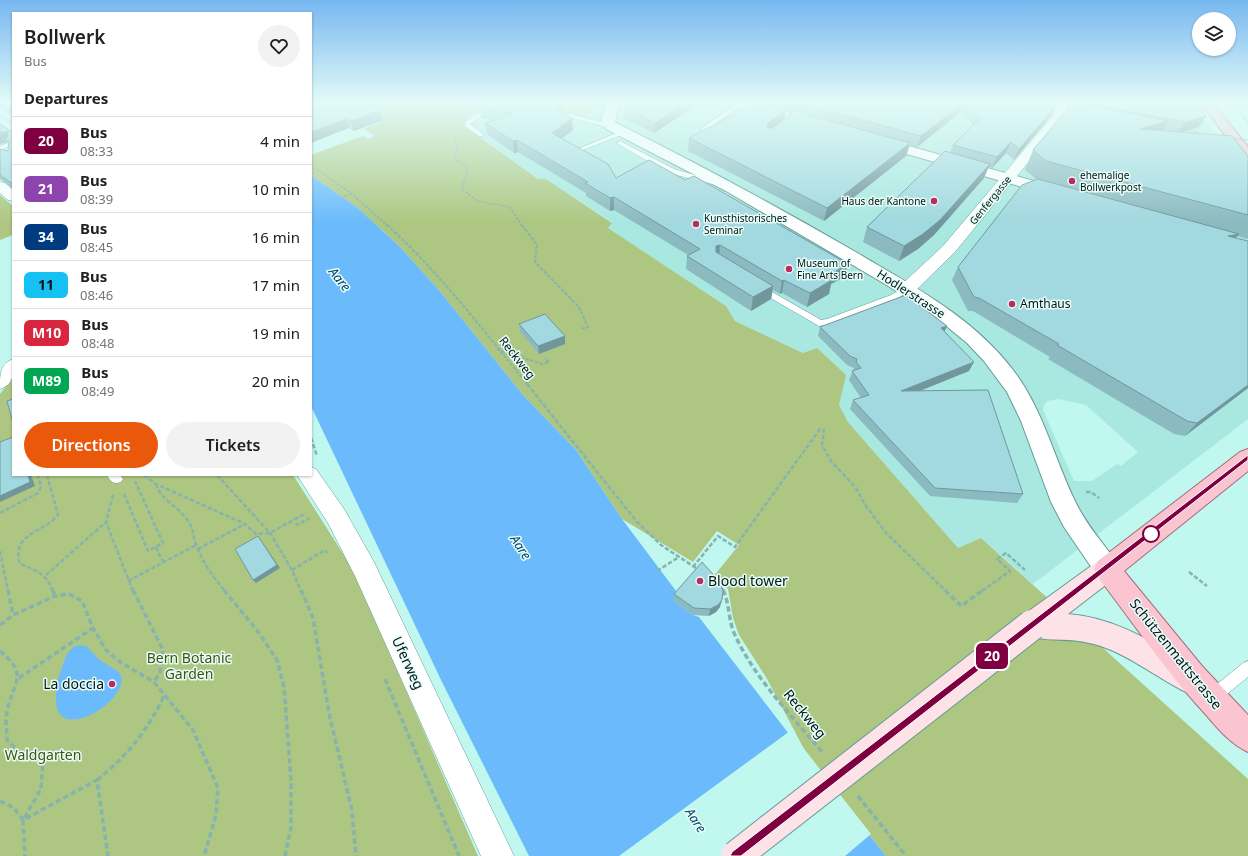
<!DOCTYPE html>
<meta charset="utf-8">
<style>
body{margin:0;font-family:"Noto Sans",sans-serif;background:#f2f2f2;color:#202124;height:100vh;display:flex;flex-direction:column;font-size:15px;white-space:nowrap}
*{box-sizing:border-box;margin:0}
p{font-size:13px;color:#757577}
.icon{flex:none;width:22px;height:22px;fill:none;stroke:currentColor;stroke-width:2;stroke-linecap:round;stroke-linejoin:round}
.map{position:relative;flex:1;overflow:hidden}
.sheet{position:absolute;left:12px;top:12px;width:300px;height:464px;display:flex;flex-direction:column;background:#fff;border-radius:0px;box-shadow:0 1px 3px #0004}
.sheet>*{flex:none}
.badge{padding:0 8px;border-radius:6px;font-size:14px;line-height:26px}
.fabs{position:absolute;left:1192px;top:12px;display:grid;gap:8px}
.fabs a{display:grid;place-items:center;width:44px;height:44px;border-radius:50%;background:#fff;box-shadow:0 1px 3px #0004;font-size:20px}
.map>.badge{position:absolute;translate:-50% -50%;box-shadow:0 0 0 2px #fff}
h2{padding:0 12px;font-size:15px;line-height:36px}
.round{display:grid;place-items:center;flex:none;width:42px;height:42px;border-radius:21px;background:#f2f2f2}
.overview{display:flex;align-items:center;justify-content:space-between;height:68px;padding:0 12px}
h1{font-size:19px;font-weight:600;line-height:30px}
.action{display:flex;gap:8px;margin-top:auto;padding:8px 12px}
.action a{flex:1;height:46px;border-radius:24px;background:#ea580c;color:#fff;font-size:16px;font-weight:600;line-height:46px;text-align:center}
.action a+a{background:#f2f2f2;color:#202124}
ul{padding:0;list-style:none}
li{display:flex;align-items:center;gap:12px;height:48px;padding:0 12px;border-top:1px solid #e0e0e0}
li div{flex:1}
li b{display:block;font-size:15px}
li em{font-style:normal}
li .badge{min-width:44px;font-weight:700;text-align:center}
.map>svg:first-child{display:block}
.built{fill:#a9e8e0;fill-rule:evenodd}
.green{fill:#adc782}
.water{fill:#6bbbfc}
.pier{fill:#c0f7ef}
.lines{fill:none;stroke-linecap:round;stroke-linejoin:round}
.service-casing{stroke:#669a93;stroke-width:1}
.minor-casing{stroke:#669a93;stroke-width:1}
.tertiary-casing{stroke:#669a93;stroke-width:2}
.secondary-casing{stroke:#669a93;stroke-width:2}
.primary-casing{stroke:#a26e7b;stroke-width:2}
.path-far3{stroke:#87b3ad;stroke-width:1.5;stroke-dasharray:2.5 1.5;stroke-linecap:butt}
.path-far2{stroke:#87b3ad;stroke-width:2;stroke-dasharray:3.5 1.5;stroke-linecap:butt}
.path-far1{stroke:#87b3ad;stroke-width:2.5;stroke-dasharray:4.5 2;stroke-linecap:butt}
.path{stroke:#87b3ad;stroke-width:3.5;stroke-dasharray:5.5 3;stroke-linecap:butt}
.service{fill:#fff;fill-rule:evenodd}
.minor{fill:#fff;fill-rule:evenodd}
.tertiary{fill:#fff;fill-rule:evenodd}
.secondary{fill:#fde2e8;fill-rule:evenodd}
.primary{fill:#fbc4d1;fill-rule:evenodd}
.secondary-bridge-casing{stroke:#669a93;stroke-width:32;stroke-linecap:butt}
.path-bridge{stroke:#87b3ad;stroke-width:1.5;stroke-dasharray:2.5 1.5;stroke-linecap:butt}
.secondary-bridge{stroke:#fde2e8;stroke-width:30}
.wall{fill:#8bbac0;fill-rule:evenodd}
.shaded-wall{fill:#71979c}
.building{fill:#a2d8df;stroke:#71979c}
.line{fill:#7f0041;stroke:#fff}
.poi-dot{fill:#b92c5e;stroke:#e7fdf9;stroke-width:1.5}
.stop-dot{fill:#fff;stroke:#7f0041;stroke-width:2}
.labels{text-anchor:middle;stroke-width:3;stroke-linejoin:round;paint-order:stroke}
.far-poi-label{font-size:10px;fill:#021614;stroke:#e7fdf9;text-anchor:start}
.far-street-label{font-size:10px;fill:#021614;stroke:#e7fdf9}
.street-label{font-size:12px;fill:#021614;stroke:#e7fdf9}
.poi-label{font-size:12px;fill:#021614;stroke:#e7fdf9;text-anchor:start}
.water-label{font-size:13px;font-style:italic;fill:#04456e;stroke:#e7fdf9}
.near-poi-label{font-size:14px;fill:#021614;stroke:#e7fdf9;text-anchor:start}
.near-street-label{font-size:14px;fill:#021614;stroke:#e7fdf9}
.near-park-label{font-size:14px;fill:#405412;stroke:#e7fdf9}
</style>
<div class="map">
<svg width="1248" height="856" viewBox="0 0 1248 856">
<rect width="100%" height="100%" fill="#c0f7ef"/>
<path class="built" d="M492,102H1191L1248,177V419L1033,584L981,538L958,548L848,422L839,405L845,375L803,353L735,321L726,306L608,228L612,222L546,179H538L464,126L463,121ZM1059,399L1086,405L1138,452L1121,466L1117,464L1092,481H1074L1043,410L1044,405L1047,401Z"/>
<g class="green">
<polygon points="361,102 456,102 481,108 463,121 464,126 538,179 546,179 612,223 608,228 726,306 735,321 803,353 817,348 846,375 839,405 848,422 958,548 981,538 1248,779 1248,856 886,856 812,764 766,677 739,635 733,618 728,589 713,577 739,545 717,531 693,562 622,519 576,450 523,395 439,290 399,246 358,208 311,175 311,155 363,136 368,139 375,136 364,129 380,122 379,117 382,115"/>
<polygon points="560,102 592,102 600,104 583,117 554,110 553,107"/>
<polygon points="0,195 13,206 13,235 0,240"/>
<polygon points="13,377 13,475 293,475 354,571 478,856 0,856 0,394"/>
</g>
<g class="water">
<polygon points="0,102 13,102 13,116 0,109"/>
<polygon points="311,175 358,208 399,246 439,290 523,395 576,450 622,519 679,595 674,601 693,615 699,617 812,764 886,856 529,856 442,682 311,406"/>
<path d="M79,645L86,646L101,661L119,672C137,697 54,749 56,698C56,689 56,682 60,674C64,663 66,648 79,645Z"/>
</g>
<polygon class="pier" points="790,731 871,834 845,856 619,856"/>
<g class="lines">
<g class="service-casing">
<g id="service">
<polygon points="494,102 501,102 470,124 483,134 483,136 479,136 466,127 465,122"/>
<polygon points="739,102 744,103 706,130 702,130 702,128"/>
<polygon points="554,110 613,125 614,126 611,128 552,113 552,111"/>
<polygon points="624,130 626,131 626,133 578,152 573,151"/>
<polygon points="13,141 13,145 0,150 0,146"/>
<polygon points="620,141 674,169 725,184 721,186 668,173 618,144 617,143"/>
<polygon points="760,285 821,320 827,319 891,295 903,288 909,288 910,290 897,299 831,324 819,326 757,290 756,288"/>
<path d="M107,475H120L123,479L121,482C114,485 110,481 107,475Z"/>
<polygon points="1248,661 1248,677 1216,703 1211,705 1206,703 1204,698 1206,693 1243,663"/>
</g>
</g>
<g class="minor-casing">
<g id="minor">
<path d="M467,102H501C496,108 472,108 467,102Z"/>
<polygon points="1056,102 1068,102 1064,118 955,252 912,294 906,295 900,294 897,290 900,286 943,246 1052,117"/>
<polygon points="0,182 5,183 13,190 13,201 8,200 0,193"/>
<path d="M13,359C13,373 15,384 0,389C0,375 0,364 13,359Z"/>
<polygon points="311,467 316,469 344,509 374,562 514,856 481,856 355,576 328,523 297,475 311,475"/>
</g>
</g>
<g class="tertiary-casing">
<g id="tertiary">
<path d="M608,102H620L615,121L616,123C697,163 776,206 854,251C911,285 972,316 1013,370C1043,409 1054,458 1075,501C1085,523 1102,542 1116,561L1120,569L1116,577L1107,581L1098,577L1064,527L1051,502L1021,421L1007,392L984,361L967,343L928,311L885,284L726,191L606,129L601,121Z"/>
<polygon points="731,102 750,102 821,121 823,124 816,128 733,105"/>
<polygon points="880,138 1059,188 1062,191 1059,194 1054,196 875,145 873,142 875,139"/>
</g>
</g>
<g class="secondary-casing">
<path id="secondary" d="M1107,557L1116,561L1120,569L1116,577L1068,614C1119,618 1156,645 1200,669L1205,679L1200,689L1190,694L1180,689C1152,674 1120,649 1089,643C1067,637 1044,643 1022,634L1018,625L1022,616L1098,561Z"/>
</g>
<g class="primary-casing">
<g id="primary">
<polygon points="1200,102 1212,102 1248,147 1248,160 1243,159"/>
<path d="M1248,449V471L1124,571L1202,666L1248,715V752C1231,744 1219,730 1207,716C1167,673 1134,624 1098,577L1094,569L1098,561L1240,452Z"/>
</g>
</g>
<g class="path-far3">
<polyline points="1231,102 1248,122"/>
<polyline points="0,116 13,123"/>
<polyline points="1185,130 1197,131 1200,136"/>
<polyline points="1186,132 1197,135"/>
<polyline points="454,133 457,148 455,158 468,169 462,189 477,201 510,207 522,226"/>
<polyline points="311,165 352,194 388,226"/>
<polyline points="341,198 352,194"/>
</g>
<g class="path-far2">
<path d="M387,225C440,273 483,330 528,385"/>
<polyline points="522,225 537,245 535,262 579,307 588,327 581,329"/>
<polyline points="497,349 542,364 549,362 545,358"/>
</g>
<g class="path-far1">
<polyline points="527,384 637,522 661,545 699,570"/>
<polyline points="311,438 317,456"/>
<path d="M47,475L58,515C42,534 11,533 20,564C38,572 45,572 53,591"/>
<polyline points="144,475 156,484 245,524 256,534 270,533 306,513"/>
<polyline points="217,475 270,533 292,570 301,591"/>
<path d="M156,484C161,500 176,505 186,518C195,530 192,535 197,547C204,564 213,577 225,591"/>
<polyline points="1086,492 1091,492 1099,498"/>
<polyline points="124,494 148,551 163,543 135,481"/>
<polyline points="113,495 106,522 133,591"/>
<polyline points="0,513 38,493 41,487 38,475"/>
<polyline points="296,523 297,525 310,518"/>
<polyline points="156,547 163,562"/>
<polyline points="198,549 245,524"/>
<polyline points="0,551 8,591"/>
<polyline points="693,567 718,536 735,547 820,429 824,430 822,445 831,461 856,488 866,506 887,534 946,591"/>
<polyline points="292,570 325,550 327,553"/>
<polyline points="657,571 679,557"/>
<polyline points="1189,572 1207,586"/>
<polyline points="46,575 106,522"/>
<polyline points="128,581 196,545"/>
<polyline points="722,588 723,591"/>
<polyline points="982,591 1010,571 997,559 1006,553 1025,570"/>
</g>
<g class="path">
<polyline points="8,590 13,615"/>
<polyline points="53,590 55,596"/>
<polyline points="133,590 163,650 160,672 154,682"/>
<polyline points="224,590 259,633 277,660 284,687 291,779 291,827 285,856"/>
<polyline points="301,590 313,618 329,713 352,811 356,856"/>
<path d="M723,590C730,604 728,621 735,635C755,679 792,716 823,753"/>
<polyline points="945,590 961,606 983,590"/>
<polyline points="0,625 13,615 55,596 69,594 82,601 93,628 106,650 120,662 154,682 193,730 218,788 216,815 204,856"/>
<path d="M0,651C30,676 13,681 7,712C5,721 7,731 7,740L22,755L43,761L41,789L23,820L25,856"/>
<polyline points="19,678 93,628"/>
<polyline points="385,679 459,856"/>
<path d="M97,780C127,756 148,730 164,696"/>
<polyline points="858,796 906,856"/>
<polyline points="0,801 14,808 23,820 97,780 108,856"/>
</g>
<use href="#service" class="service"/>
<use href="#minor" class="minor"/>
<use href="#tertiary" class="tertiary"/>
<use href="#secondary" class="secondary"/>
<use href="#primary" class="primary"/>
<g class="secondary-bridge-casing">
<polyline id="secondary-bridge" points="736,856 1032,625"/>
</g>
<polyline class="path-bridge" points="1231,138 1248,140"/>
<use href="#secondary-bridge" class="secondary-bridge"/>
</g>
<g class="wall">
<polygon points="311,102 380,110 383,120 354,131"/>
<polygon points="702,102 654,133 624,118 624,107"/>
<path d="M763,102H1057L1056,106L1051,116L1014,160L1006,153L992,168L988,167L984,178L934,235L918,249L899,261L863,242L867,227L950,153L953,145L973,125L961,112L917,147L910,145L906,156L824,221L688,151L689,138L770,105ZM786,110L793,112L784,119Z"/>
<polygon points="1069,102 1195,102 1206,116 1199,127 1181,132 1248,156 1248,239 1237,236 1236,238 1248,388 1185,436 1174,434 1048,359 1050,357 973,311 968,311 952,280 958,267 1036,179 1025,170 1033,150 1068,109"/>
<polygon points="480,106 561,112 572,118 573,130 562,139 616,178 685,180 848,264 844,277 831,284 829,294 807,307 782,293 780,294 773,290 771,299 751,311 686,269 687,256 688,255 614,210 610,211 586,196 586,193 518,152 514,153 487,134 485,123 492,120 482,118"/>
<polygon points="0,124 13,133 13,189 0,179 0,149 8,151 8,144 7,142 0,144"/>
<polygon points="519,324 565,336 565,344 539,354 520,332"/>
<polygon points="947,326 944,332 969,371 920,391 1023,494 1017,503 930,496 850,409 853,400 861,398 849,380 854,368 847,365 818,336 820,327"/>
<polygon points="674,594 720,607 716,612 709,616 693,615 674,601"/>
</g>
<g class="shaded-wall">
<polygon points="687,102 702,102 654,133 655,123"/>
<polygon points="965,102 961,112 917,147 921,136"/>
<polygon points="561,105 562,117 558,110"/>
<polygon points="1056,106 1051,116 1014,160 1019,149"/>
<polygon points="786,109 784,121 765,136 767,124"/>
<polygon points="380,110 383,120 354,131 351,121"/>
<polygon points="1206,116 1199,127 1178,133 1185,122"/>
<polygon points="572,118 573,130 553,145 552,133"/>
<polygon points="346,119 349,128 311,143 311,132"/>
<polygon points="1168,121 1157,140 1140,129"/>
<polygon points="8,131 13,139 5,139 7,142 0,144 0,133"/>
<polygon points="517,140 518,152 514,153 513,141"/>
<polygon points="1011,142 1006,153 992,168 997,157"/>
<polygon points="910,143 906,156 824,221 827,208"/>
<polygon points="990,164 984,178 934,235 918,249 899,261 904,246"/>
<polygon points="614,197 614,210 610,211 610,198"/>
<polygon points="1239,234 1229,247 1228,236"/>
<polygon points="720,245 719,258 715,259 716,246"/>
<polygon points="848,264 844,277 831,284 829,294 807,307 810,293 826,277"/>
<polygon points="784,280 782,293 780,294 782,281"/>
<polygon points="773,286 771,299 751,311 753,297"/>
<polygon points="947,326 943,335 941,328"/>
<polygon points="565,336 565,344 539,354 538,346"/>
<polygon points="974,362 969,371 897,400 901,391"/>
<polygon points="1248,385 1248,388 1185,436 1197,423"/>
<polygon points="28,475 31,475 35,486 0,502 0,496"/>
<polygon points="258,536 280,568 256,583 253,580"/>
<polygon points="722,600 720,607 716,612 709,616 710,609"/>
</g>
<g class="building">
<polygon points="311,102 364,102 380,110 351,121 346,119 311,132"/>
<polygon points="486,102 546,102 561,105 558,110 572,118 552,133 608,164 616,178 649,160 685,180 694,176 848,264 826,277 832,280 810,293 784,280 782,281 720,245 716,246 716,252 773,286 753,297 687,256 700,249 614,197 610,198 585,183 588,182 517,140 513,141 485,123 513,114 480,106"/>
<polygon points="632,102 687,102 655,123 624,107"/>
<polygon points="757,102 760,102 786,109 767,124 768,128 773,128 794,111 910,143 827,208 689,138"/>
<polygon points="795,102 965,102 921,136"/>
<polygon points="966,102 1057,102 1056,106 1019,149 1011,142 997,157 953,145 980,118"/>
<polygon points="1073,102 1168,121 1140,129 1232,136 1248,156 1248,215 1046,161 1033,150"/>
<polygon points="1081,102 1195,102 1206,116 1185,122"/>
<polygon points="0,124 13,133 13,184 0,175 0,149 8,151 9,141 5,139 8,137 8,131 0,133"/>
<polygon points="945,151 990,164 940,220 923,234 904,246 867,227"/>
<polygon points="1038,179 1239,234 1228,236 1248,241 1248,385 1197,423 1187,421 1057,345 1059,344 979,298 974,297 958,267 1022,185"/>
<polygon points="906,295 947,326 941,328 974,362 901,391 988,390 1023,494 935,488 853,400 869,395 852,371 861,368 856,362 857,359 850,356 820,327"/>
<polygon points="545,314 565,336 538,346 519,324"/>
<polygon points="13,399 13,423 7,401"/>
<polygon points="13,437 13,475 28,475 30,482 0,496 0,442"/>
<polygon points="258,536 277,565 253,580 235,549"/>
<polygon points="702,562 720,582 723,591 722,600 718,605 710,609 694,608 674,594"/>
</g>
<linearGradient id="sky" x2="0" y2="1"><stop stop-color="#76b7f0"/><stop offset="0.46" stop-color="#e3fbf8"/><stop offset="1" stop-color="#e3fbf8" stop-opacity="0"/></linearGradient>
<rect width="1248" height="222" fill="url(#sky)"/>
<polygon class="line" points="1248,455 1248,460 741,856 730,856 732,852"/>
<g class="poi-dot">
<circle cx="1072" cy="181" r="4"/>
<circle cx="934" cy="201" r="4"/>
<circle cx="696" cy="224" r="4"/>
<circle cx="789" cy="269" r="4"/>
<circle cx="1012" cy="304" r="4"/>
<circle cx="700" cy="581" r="4"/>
<circle cx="112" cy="684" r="4"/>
</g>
<circle class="stop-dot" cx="1151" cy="534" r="8"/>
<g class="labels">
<g class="far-poi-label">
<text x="1080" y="179">ehemalige<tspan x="1080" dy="12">Bollwerkpost</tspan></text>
<text x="926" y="205" text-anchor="end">Haus der Kantone</text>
<text x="704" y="222">Kunsthistorisches<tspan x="704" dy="12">Seminar</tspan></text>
<text x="797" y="267">Museum of<tspan x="797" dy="12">Fine Arts Bern</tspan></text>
</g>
<g class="far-street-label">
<text transform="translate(990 200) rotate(-51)" y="4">Genfergasse</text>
</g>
<g class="street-label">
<text transform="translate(911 294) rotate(33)" y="4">Hodlerstrasse</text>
<text transform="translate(517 358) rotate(52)" y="4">Reckweg</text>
</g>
<g class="poi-label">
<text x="1020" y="308">Amthaus</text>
</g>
<g class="water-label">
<text transform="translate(340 279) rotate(51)" y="5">Aare</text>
<text transform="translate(521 547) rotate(57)" y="5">Aare</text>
<text transform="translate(696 820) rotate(57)" y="5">Aare</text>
</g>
<g class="near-poi-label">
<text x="708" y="586">Blood tower</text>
<text x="104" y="689" text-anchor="end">La doccia</text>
</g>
<g class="near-street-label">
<text transform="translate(1176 654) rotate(51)" y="5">Schützenmattstrasse</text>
<text transform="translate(408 663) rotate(65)" y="5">Uferweg</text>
<text transform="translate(805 714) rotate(51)" y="5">Reckweg</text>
</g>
<g class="near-park-label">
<text x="189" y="663">Bern Botanic<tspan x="189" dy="16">Garden</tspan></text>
<text x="43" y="760">Waldgarten</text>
</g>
</g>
</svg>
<div class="fabs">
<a><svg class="icon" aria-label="layers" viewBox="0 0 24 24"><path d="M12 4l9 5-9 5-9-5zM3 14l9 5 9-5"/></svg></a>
</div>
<b class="badge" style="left:992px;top:656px;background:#7f0041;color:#fff">20</b>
<section class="sheet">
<div class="overview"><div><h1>Bollwerk</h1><p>Bus</p></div><a class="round"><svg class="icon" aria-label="heart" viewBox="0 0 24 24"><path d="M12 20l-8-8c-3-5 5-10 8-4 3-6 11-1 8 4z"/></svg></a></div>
<h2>Departures</h2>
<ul>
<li><span class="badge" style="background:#7f0041;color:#fff">20</span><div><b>Bus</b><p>08:33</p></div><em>4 min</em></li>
<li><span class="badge" style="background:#8e44ad;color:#fff">21</span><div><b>Bus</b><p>08:39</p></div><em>10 min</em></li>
<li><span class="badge" style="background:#003b80;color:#fff">34</span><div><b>Bus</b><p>08:45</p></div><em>16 min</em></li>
<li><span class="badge" style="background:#15c0f2;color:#111">11</span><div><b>Bus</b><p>08:46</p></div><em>17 min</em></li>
<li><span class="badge" style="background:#d7263d;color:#fff">M10</span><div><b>Bus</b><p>08:48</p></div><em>19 min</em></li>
<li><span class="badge" style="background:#00a651;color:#fff">M89</span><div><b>Bus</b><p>08:49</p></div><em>20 min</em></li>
</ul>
<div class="action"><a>Directions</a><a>Tickets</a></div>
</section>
</div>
